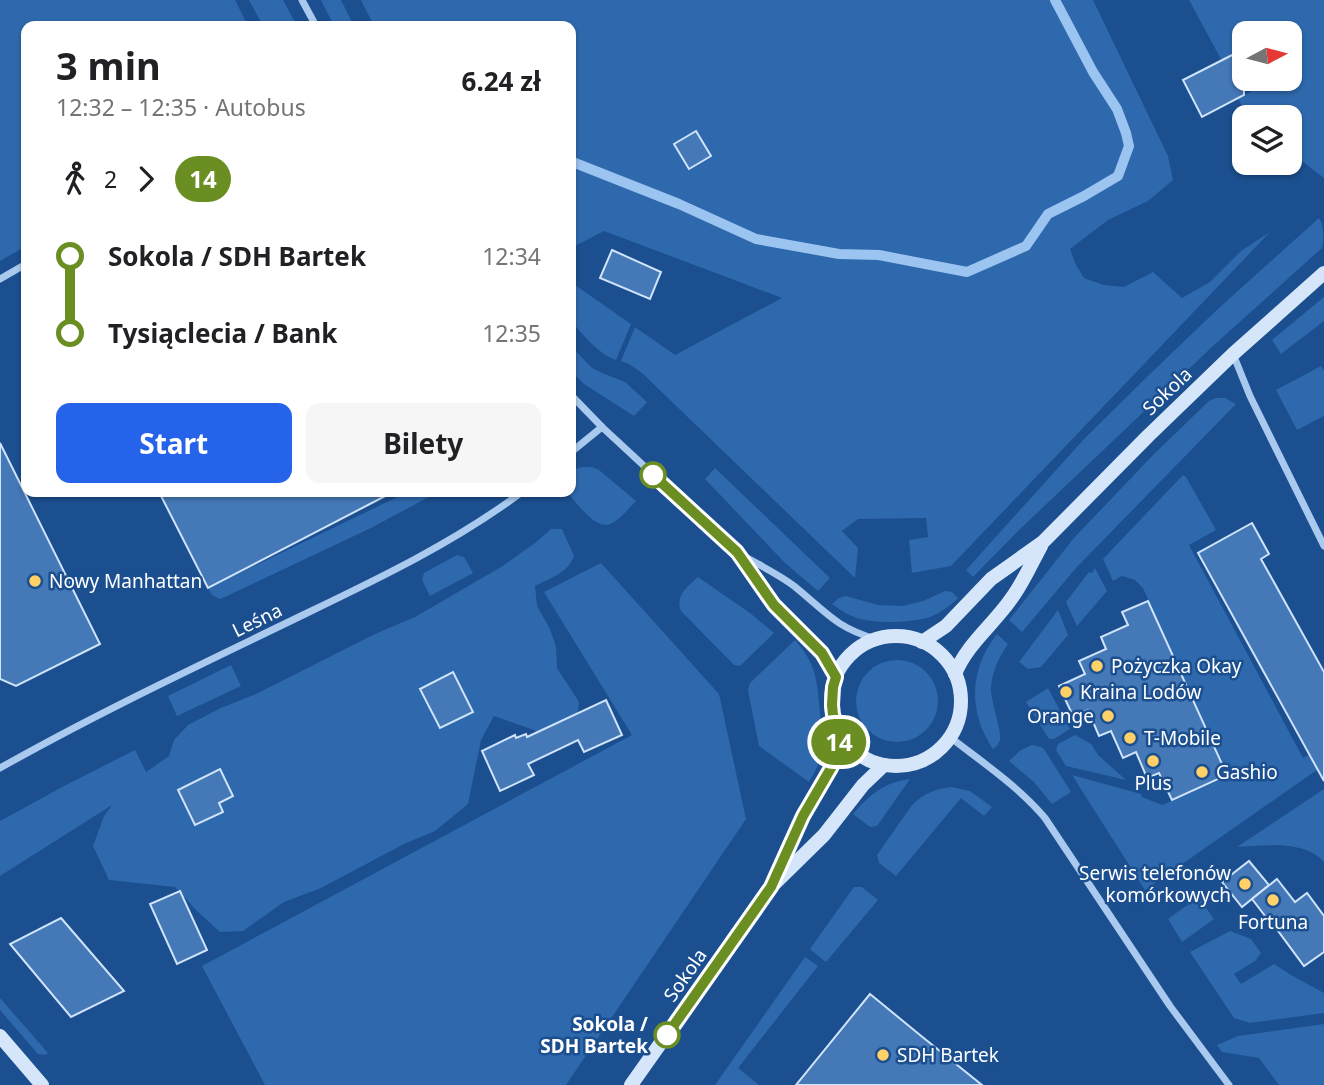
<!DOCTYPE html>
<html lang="pl">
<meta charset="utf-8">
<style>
body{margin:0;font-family:"Noto Sans",sans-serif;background:#f6f6f6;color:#202124;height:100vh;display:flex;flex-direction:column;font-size:26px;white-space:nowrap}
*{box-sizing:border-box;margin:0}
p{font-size:23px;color:#757577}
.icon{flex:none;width:38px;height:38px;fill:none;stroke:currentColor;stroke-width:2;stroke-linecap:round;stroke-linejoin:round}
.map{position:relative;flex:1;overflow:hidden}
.drawer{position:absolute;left:21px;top:21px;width:555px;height:476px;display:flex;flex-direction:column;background:#fff;border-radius:14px;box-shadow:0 2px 5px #0004}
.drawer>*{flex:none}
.badge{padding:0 14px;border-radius:23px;font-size:24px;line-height:46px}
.needle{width:46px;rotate:83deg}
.fabs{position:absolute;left:1232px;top:21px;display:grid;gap:14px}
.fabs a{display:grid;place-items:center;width:70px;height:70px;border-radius:14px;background:#fff;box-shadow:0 2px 5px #0004;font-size:35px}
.map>.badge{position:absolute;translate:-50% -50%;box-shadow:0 0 0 4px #fff}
.legs{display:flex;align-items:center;gap:10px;height:77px;padding:0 35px;font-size:23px}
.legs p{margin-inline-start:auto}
.summary{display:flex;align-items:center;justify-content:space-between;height:119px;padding:0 35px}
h1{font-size:38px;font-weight:700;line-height:52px}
.cta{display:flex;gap:14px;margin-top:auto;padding:14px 35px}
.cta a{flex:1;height:80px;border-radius:14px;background:#2563eb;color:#fff;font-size:28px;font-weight:700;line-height:80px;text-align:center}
.cta a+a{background:#f6f6f6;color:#202124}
ul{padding:0 35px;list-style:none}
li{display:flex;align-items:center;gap:24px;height:77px;font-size:26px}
li i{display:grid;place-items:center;width:10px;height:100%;margin:0 9px;background:currentColor}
li i::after{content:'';width:18px;height:18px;margin:-9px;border:5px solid;border-radius:50%;background:#fff}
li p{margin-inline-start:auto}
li:first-child i{background:linear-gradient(#0000 50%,currentColor 0)}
li:last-child i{background:linear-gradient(currentColor 50%,#0000 0)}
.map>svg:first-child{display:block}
.green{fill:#2e69ad}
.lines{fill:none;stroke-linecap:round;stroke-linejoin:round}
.stream{stroke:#9cc4f0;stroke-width:10}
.building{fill:#4478b7;stroke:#cfe3fa;stroke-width:2}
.street{stroke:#a9c9ee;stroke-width:7}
.secondary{stroke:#d6e6fa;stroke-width:14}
.line-1-casing{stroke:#fff;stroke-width:16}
.line-1{stroke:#6b8e23;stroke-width:10}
.stop-1-dot{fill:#fff;stroke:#6b8e23;stroke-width:3.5}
.poi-dot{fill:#ffd166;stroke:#1b4f8f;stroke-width:2.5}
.labels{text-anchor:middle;stroke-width:5;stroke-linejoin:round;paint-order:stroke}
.street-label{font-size:19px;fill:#fff;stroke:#1b4f8f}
.poi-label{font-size:19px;fill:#fff;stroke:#1b4f8f;text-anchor:start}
.stop-label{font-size:19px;font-weight:bold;fill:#fff;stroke:#1b4f8f;text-anchor:end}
</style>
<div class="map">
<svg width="1324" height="1085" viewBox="0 0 1324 1085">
<rect width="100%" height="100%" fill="#1b4f8f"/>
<g class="green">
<polygon points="0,0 235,0 248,26 26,26 26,246 0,261"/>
<polygon points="249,0 283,0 297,26 263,26"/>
<polygon points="321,0 341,0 354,26 334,26"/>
<polygon points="361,0 1093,0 1168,156 1173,180 1148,201 1108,220 1070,249 1076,265 1084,278 1104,285 1124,287 1153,272 1182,298 1210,282 1241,251 1270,232 951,566 912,573 909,540 928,537 926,518 858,519 842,531 858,548 855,578 642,373 629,364 621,361 635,327 675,355 782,298 604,231 571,248 570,26 374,26"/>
<polygon points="1189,0 1324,0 1324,178 1290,152 1290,117 1247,117 1238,98 1276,79 1290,79 1290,33 1244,33 1244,49 1222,61"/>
<path d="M1319,218C1324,225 1324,239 1322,248L1213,346L1018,531L973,577L966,570L1085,438L1151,373L1220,307Z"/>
<path d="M571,277L575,285L631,324L616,360C597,353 584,335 571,321Z"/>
<polygon points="1324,297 1324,321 1281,354 1272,340"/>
<polygon points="571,346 592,368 602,373 625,382 647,402 634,416 584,384 571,371"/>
<polygon points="1321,366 1324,371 1324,416 1297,430 1276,390"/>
<polygon points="1216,398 1225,398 1236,404 1076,568 1022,632 1009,620 1074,538 1153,455 1209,401"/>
<path d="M584,467H592L599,470L636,501C629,508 619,521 610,524C595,530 576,502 567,492H570L571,473L578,468Z"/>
<polygon points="715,468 830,578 818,591 785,563 705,479"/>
<polygon points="1183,475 1186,477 1216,530 1189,545 1303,758 1324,746 1324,765 1145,890 1072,775 1141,794 1142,797 1162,805 1229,776 1143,588 1135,580 1122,576 1113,581 1103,559"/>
<polygon points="408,492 438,492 373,527 229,595 220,599 212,595 208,588"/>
<path d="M551,529H562L574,556C569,572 549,579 535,586L537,606L550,629L556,647L557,668L579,702L575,734L548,741L534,730L494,716L481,740L468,804L435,831L404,844L321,888L284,902L243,931L220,932L196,910L175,887L109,880L93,846L104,816L112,805L0,876V821L2,820L64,786L135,750L146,772L169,756L174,740L188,725L221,708L256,694L375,634L415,617L501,567L535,543Z"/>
<polygon points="457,555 464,557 473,573 430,596 422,580 424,573"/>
<polygon points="601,563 719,694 746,819 566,1085 265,1085 202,966 632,735 544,592"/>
<polygon points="1095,568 1107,591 1077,626 1066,602 1089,572 1092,573"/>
<path d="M698,577L750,613L774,633L740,666L734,665L681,611C675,595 687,587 698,577Z"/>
<path d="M945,591L952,592L958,598C950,606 940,613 930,617C910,623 876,624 857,618C848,615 840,610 832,604L839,598L846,596L878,605L903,606L923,601Z"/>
<polygon points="1058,610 1068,635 1041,667 1028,669 1019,662"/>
<path d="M997,634L1008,644C998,659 991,673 991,691C992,703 1002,734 1000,740C999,744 996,747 993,749C968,712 969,669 997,634Z"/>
<path d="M795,640C817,665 817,681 820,712C820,720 822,727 823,734C825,752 818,767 809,782L759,746L748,690L750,683Z"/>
<circle cx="897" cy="701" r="41"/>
<polygon points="231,665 241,686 177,716 168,696"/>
<polygon points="1048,688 1070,729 1054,739 1049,739 1026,702"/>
<polygon points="1075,735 1091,744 1098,755 1126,780 1066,766 1056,750 1058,744"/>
<polygon points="1032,745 1041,747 1044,749 1071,792 1052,804 1034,782 1009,761 1021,750"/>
<path d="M910,779L877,826L870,827L853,814C869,795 885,782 910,779Z"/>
<path d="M951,787L970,791L992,807L984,816L961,798L896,876L879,863L877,855L912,805C923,794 935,789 951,787Z"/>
<path d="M1324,789V862C1303,839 1265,846 1237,847Z"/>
<polygon points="854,887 862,887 878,900 826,962 810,949"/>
<polygon points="1193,901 1201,901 1214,919 1182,942 1168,919"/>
<polygon points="1230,931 1251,939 1261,953 1255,961 1234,974 1241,984 1274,964 1291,975 1324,993 1324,1013 1250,1023 1234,1018 1190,952"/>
<polygon points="805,957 818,966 738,1068 759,1085 715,1085"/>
<polygon points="0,998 48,1053 45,1055 38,1054 0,1010"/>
<polygon points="1324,1024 1324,1085 1279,1085 1259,1058 1222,1052 1217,1045 1238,1036"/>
</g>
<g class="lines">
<polyline class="stream" points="570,161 679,204 756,239 839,254 879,255 967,272 1026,246 1048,214 1084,196 1118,176 1129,146 1126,133 1117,109 1093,72 1055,0"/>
</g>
<g class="building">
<polygon points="1244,49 1244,95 1202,117 1183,80"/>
<polygon points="696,131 711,156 689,169 674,144"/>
<polygon points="612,250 661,272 650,299 600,278"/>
<polygon points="0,443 100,644 16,686 0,679"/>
<polygon points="159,492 393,492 208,588"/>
<polygon points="1252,523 1269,554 1261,559 1324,672 1324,781 1198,553"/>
<polygon points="1148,601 1227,775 1172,800 1159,773 1147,778 1136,752 1123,758 1111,731 1099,736 1088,710 1073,716 1059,686 1085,674 1079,661 1106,649 1101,637 1128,625 1122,612"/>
<polygon points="453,672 473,712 440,728 420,689"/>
<polygon points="606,700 622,735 584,752 578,740 528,764 534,775 500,791 482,751 515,735 516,738 526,734 527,737"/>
<polygon points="220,769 233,796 219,803 223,812 195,825 178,790"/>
<polygon points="1249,861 1269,885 1242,907 1222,882"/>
<polygon points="1277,879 1295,902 1307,893 1324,916 1324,952 1304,966 1270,920 1269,921 1252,899"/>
<polygon points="180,891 207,950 177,964 150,904"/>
<polygon points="61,918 124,991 71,1017 10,944"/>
<polygon points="870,994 920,1035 982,1085 796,1085"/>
</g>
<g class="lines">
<g class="street">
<polyline points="302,0 316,26"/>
<polyline points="0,279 26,264"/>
<polyline points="1233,354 1250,396 1324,546"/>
<polyline points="570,394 602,427 737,552 773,605 822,653 836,678"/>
<polyline points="570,453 602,427"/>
<path d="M742,555C759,565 778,574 794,586C825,611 836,628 876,639"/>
<path d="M950,737C983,763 1018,786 1045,818L1170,1006L1229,1085"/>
<path d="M0,768C99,712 202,664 305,614C380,578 455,542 522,492"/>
</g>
<g class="secondary">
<circle cx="896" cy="701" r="65"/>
<polyline points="922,642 946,626 991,579 1043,542 1148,436 1233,354 1324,273"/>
<path d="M955,674C967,644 993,625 1011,599C1023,583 1031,564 1041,546"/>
<path d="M774,879C783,859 792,838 802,818C818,786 836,771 840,732"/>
<polyline points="0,1036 42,1085"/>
<polyline points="631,1085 771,887 824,835 863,785 884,765"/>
</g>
</g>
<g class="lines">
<g class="line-1-casing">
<polyline id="line-1" points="653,475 737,552 774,605 822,653 836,677 833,687 832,705 833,715 840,733 836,757 831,768 803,816 771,887 667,1035"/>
</g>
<use href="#line-1" class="line-1"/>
</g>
<g class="stop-1-dot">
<circle cx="653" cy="475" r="12"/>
<circle cx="667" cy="1035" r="12"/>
</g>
<g class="poi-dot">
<circle cx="35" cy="581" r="7"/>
<circle cx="1097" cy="666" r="7"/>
<circle cx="1066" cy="692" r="7"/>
<circle cx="1108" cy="716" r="7"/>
<circle cx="1130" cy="738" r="7"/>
<circle cx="1153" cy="761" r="7"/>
<circle cx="1202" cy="772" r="7"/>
<circle cx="1245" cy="884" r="7"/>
<circle cx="1273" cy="900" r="7"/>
<circle cx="883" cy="1055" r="7"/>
</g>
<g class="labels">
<g class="street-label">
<text transform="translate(1167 391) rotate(-44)" y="7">Sokola</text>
<text transform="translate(257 620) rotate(-26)" y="7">Leśna</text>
<text transform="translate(685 975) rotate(-55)" y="7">Sokola</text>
</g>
<g class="poi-label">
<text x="49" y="588">Nowy Manhattan</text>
<text x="1111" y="673">Pożyczka Okay</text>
<text x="1080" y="699">Kraina Lodów</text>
<text x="1094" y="723" text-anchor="end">Orange</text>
<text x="1144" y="745">T-Mobile</text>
<text x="1216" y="779">Gashio</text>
<text x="1153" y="790" text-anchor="middle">Plus</text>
<text x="1231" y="880" text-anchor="end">Serwis telefonów<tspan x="1231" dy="22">komórkowych</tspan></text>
<text x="1273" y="929" text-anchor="middle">Fortuna</text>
<text x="897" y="1062">SDH Bartek</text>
</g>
<g class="stop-label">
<text x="648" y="1031">Sokola /<tspan x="648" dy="22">SDH Bartek</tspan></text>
</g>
</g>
</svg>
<div class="fabs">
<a><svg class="needle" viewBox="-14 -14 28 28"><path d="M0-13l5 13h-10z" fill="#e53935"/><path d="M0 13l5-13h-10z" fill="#757577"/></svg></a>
<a><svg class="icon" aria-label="layers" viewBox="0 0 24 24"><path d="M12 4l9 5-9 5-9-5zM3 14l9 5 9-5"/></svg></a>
</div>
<b class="badge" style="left:839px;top:742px;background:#6b8e23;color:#fff">14</b>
<section class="drawer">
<div class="summary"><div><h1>3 min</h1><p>12:32 – 12:35 · Autobus</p></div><b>6.24 zł</b></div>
<div class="legs"><svg class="icon" aria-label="walk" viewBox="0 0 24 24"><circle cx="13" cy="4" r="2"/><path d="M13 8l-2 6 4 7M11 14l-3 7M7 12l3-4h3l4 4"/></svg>2<svg class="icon" aria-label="forward" viewBox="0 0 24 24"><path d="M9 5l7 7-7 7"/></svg><b class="badge" style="background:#6b8e23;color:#fff">14</b></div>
<ul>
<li><i style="color:#6b8e23"></i><b>Sokola / SDH Bartek</b><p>12:34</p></li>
<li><i style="color:#6b8e23"></i><b>Tysiąclecia / Bank</b><p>12:35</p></li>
</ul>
<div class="cta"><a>Start</a><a>Bilety</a></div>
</section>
</div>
